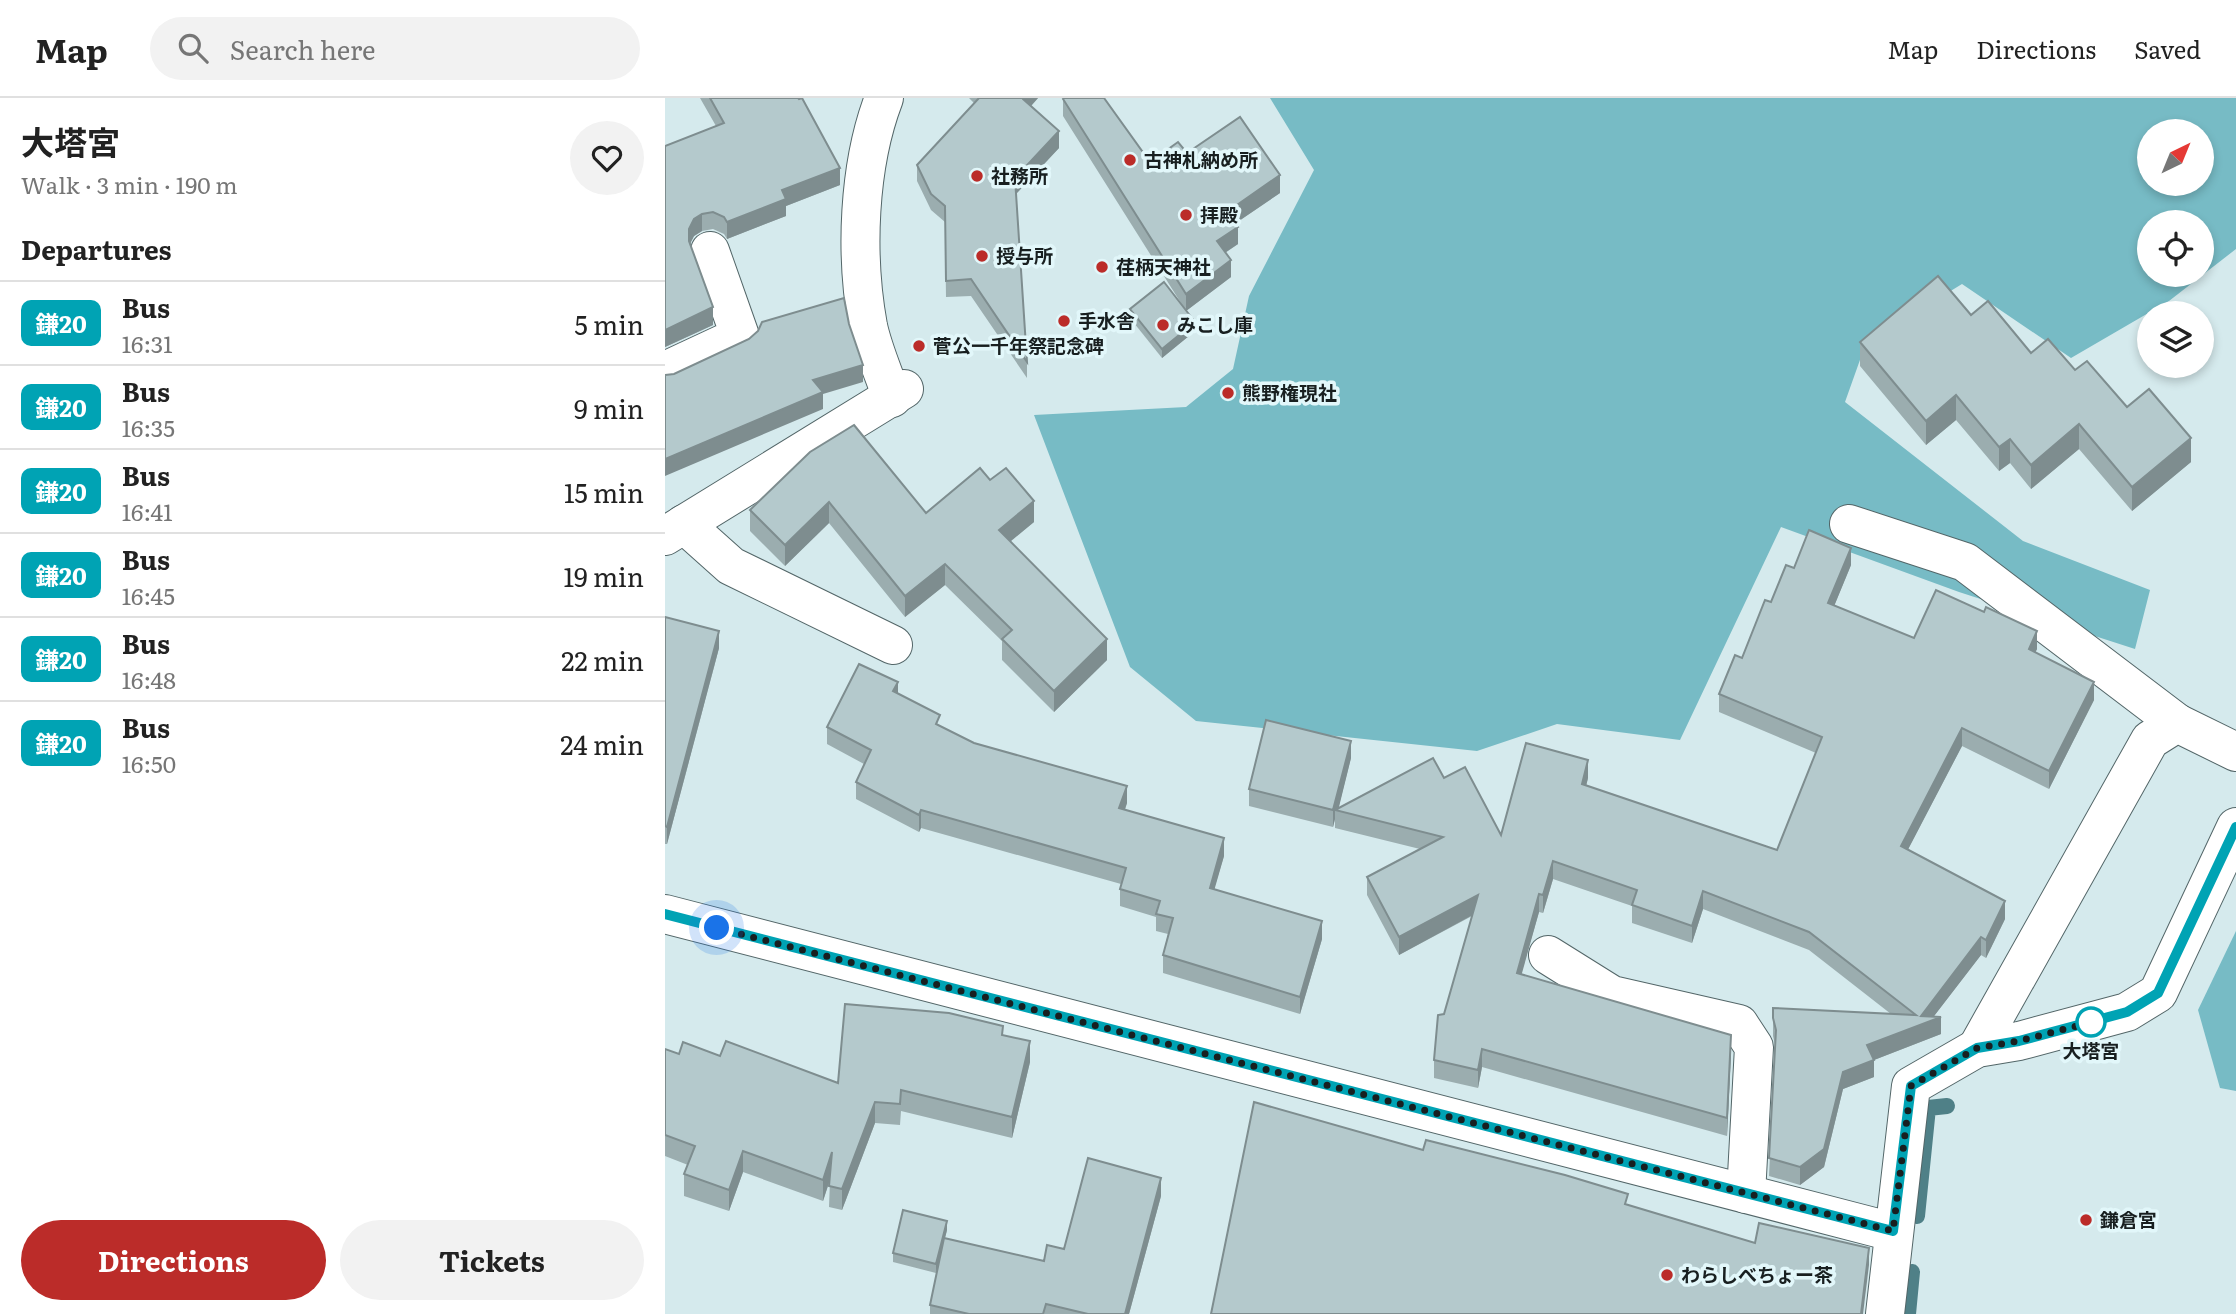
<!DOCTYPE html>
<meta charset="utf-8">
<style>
body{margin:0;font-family:Literata,"Noto Sans JP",serif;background:#f2f2f2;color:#222;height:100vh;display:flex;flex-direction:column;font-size:26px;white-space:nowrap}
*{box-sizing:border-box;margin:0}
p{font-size:23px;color:#767676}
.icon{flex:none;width:38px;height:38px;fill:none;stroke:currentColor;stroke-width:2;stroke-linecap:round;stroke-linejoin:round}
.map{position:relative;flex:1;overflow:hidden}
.details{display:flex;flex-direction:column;background:#fff;width:665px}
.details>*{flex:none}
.badge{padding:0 14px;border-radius:10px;font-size:24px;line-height:46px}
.needle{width:46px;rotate:43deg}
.fabs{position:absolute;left:1472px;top:21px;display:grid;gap:14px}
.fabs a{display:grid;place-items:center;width:77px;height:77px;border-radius:50%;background:#fff;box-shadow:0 4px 10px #0003;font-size:35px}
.you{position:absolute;width:35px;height:35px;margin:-18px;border:5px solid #fff;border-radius:50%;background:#1a73e8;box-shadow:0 0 0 10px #1a73e833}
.map>.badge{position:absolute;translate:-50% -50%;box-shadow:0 0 0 4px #fff}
h2{padding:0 21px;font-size:26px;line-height:63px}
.round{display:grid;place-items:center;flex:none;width:74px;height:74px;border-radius:37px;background:#f2f2f2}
.headline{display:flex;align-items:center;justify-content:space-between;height:119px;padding:0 21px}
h1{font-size:33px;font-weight:700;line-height:52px}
.primary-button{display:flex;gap:14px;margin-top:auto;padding:14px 21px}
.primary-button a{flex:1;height:80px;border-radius:42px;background:#bb2c29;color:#fff;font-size:28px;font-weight:700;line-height:80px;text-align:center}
.primary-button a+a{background:#f2f2f2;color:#222}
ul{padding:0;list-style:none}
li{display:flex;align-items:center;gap:21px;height:84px;padding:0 21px;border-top:2px solid #e0e0e0}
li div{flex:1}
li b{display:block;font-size:26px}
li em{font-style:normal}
li .badge{min-width:77px;font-weight:700;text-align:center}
header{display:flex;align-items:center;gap:42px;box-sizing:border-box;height:98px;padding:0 35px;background:#fff;border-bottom:2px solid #e0e0e0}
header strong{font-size:33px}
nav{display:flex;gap:38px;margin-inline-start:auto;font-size:24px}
.search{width:490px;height:63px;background:#f2f2f2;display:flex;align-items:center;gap:18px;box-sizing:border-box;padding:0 24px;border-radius:38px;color:#767676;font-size:26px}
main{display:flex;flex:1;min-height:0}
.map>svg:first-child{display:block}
.forest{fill:#77bbc5;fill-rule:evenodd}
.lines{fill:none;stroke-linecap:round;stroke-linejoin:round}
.stream{stroke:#4f8087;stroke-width:16}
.minor-casing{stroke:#536668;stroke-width:40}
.minor{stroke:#fff;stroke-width:38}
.wall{fill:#9badaf}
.shaded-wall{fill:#7e8d8f}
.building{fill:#b4c9cc;stroke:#7e8d8f;stroke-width:2}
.line-casing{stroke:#fff;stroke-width:16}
.line{stroke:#00a3b4;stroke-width:10}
.walk{stroke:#181f20;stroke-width:7;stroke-dasharray:0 12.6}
.poi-dot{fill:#bb2c29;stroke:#e2f7fa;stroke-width:2.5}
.stop-dot{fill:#fff;stroke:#00a3b4;stroke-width:3.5}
.labels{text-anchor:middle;stroke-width:7;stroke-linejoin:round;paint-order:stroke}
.poi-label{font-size:19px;font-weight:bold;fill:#181f20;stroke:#e2f7fa;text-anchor:start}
.stop-label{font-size:19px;font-weight:bold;fill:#181f20;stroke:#e2f7fa}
</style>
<header>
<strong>Map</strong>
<div class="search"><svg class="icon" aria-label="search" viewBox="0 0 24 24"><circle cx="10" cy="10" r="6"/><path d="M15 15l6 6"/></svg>Search here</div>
<nav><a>Map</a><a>Directions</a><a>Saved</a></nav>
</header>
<main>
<section class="details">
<div class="headline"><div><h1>大塔宮</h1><p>Walk · 3 min · 190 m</p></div><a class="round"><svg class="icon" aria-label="heart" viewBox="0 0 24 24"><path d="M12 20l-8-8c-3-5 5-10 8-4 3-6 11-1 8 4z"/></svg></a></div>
<h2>Departures</h2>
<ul>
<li><span class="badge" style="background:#00a3b4;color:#fff">鎌20</span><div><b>Bus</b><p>16:31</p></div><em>5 min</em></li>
<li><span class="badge" style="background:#00a3b4;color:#fff">鎌20</span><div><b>Bus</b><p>16:35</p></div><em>9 min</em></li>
<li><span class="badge" style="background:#00a3b4;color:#fff">鎌20</span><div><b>Bus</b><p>16:41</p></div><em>15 min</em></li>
<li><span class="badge" style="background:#00a3b4;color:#fff">鎌20</span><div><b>Bus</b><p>16:45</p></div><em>19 min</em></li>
<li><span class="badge" style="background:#00a3b4;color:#fff">鎌20</span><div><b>Bus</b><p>16:48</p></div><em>22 min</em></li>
<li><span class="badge" style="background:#00a3b4;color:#fff">鎌20</span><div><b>Bus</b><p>16:50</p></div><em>24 min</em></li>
</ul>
<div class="primary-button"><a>Directions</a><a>Tickets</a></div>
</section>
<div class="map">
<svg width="1571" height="1216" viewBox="0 0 1571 1216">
<rect width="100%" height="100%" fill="#d5eaed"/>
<g class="forest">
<path d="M605,0H1571V151L1504,203L1406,260L1297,186L1201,245L1180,304L1358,443L1485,492L1470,551L1294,494L1116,429L1015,642L892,626L812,653L531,623L465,569L369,317L521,309L568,271L584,198L649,72ZM1484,33H1536V86H1484ZM1484,124H1536V177H1484Z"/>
<polygon points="1571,833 1571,993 1555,990 1533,912"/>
</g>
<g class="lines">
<g class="stream">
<polyline points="1252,1118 1263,1010 1282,1008"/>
<polyline points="1243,1216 1247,1174"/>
</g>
<g class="minor-casing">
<g id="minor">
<path d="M219,0C193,68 190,157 203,228C208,252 219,276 227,300"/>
<polyline points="0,273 75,238 45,153"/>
<polyline points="19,426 66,468 228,547"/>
<polyline points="1184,426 1300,464 1512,625"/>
<polyline points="0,438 239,291"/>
<polyline points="0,816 1228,1134"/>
<polyline points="883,857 947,897 1074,926 1089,949 1081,1096"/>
<polyline points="1312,950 1485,642 1512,625 1571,654"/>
<polyline points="1220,1216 1246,988 1312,950 1354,943 1462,914 1493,895 1571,729"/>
</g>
</g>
<use href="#minor" class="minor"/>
</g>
<g class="wall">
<polygon points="35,0 133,0 175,87 121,108 121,118 62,141 59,136 48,131 37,133 29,138 25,145 48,227 0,249 0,48 51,28"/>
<polygon points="304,0 373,0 366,8 394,50 351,96 362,264 362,280 306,198 281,199 280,124 266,112 252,83 252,67 309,5"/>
<polygon points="398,1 485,64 522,55 615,95 571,125 573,146 560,155 566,179 521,213 398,18"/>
<polygon points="465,211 530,233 497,260 465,220"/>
<polygon points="1306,217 1366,255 1410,272 1462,309 1526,364 1467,413 1414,351 1366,391 1345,365 1334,373 1291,322 1261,347 1195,268 1195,244"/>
<polygon points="145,354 261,415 325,382 369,424 345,443 442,562 389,614 337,562 337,543 280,487 240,519 164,425 120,468 85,433 85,412"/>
<polygon points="1186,467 1169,508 1249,540 1372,551 1370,554 1429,602 1384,691 1297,648 1243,751 1340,821 1321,860 1316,857 1269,918 1276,936 1209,962 1209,979 1178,991 1159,1069 1135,1087 1104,1078 1110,947 1108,938 1108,920 1226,916 1144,852 1038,811 1027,845 967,825 967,808 888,781 878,815 874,814 856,876 1066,954 1062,1038 817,969 813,990 769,980 769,962 779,916 807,818 734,857 702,797 702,779 755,751 670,730 670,721 668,729 584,708 584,691 686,660 673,711 779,680 836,737 923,680 921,688 1112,752 1151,655 1054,614 1054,596 1077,560 1106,504 1129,470"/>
<polygon points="0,519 54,550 2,746 0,746"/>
<polygon points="233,596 275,628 309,645 462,705 460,712 559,758 549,791 657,841 635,916 498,875 498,857 503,836 491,833 491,819 455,808 455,791 456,786 256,730 254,734 191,701 191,684 199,666 162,646 162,629"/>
<polygon points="338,937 365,964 347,1040 236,1013 235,1027 210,1025 177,1112 164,1109 165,1082 158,1103 78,1074 64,1113 19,1098 19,1076 23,1067 0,1058 0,951 14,956 55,958 173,985"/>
<polygon points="496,1098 464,1216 265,1216 265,1207 278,1147 271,1175 228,1164 228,1155 282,1132 280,1140 379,1163"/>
</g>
<g class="shaded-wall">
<polygon points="358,0 373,0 358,17"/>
<polygon points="394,33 394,50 350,97 350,80"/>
<polygon points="175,70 175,87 121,108 121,118 62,141 62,124 117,92"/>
<polygon points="615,77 615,95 562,131 562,114"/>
<polygon points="37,116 37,133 29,138 24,148 24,131 29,121"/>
<polygon points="573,129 573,146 552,160 552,143"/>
<polygon points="566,162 566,179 521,213 521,196"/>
<polygon points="48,209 48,227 0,249 0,232"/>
<polygon points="530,224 530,233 497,260 497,251"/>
<polygon points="198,267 198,284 158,296 158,311 0,378 0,361 148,282"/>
<polygon points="1291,297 1291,322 1261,347 1261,323"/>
<polygon points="1414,326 1414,351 1366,391 1366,367"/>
<polygon points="1526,340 1526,364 1467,413 1467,389"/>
<polygon points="1345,341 1345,365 1334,373 1334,349"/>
<polygon points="369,403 369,424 334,453 334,432"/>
<polygon points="164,404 164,425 120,468 120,447"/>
<polygon points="1186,450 1186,467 1163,523 1163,505"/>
<polygon points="280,466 280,487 240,519 240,498"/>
<polygon points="54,533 54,550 2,746 2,729"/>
<polygon points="1372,533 1372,551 1364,568 1364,551"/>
<polygon points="442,541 442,562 389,614 389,593"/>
<polygon points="233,584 233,601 228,593"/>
<polygon points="1429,584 1429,602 1384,691 1384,673"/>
<polygon points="1297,630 1297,648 1236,765 1236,748"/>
<polygon points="686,643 686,660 673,713 670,712 670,721 668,729 668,712"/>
<polygon points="923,662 923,680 917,704 917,686"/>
<polygon points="462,688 462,705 454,727 454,710"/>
<polygon points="256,712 256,730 254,734 254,717"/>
<polygon points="559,740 559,758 545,807 545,790"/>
<polygon points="888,763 888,781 878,815 878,797"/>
<polygon points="1038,793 1038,811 1027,845 1027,828"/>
<polygon points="874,796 874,814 852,893 852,875"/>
<polygon points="813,797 813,814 734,857 734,839"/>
<polygon points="1340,803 1340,821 1321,860 1321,842"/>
<polygon points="657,823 657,841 635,916 635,899"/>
<polygon points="1316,839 1316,857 1266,922 1276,919 1276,936 1209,962 1209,979 1178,991 1159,1069 1135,1087 1135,1069 1178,974 1202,947 1256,918"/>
<polygon points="1066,937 1066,954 1062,1038 1062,1020"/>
<polygon points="365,943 365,964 347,1040 347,1019"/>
<polygon points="817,951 817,969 813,990 813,972"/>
<polygon points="210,1004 210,1025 177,1112 177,1091"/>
<polygon points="78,1053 78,1074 64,1113 64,1092"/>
<polygon points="167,1054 167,1075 158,1103 158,1082"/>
<polygon points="496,1080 496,1098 464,1216 460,1216"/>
<polygon points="282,1123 282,1132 271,1175 271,1166"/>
<polygon points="1204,1150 1204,1167 1198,1216 1196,1216"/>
</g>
<g class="building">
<polygon points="45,0 133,0 134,1 137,0 175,70 117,92 121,101 62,124 59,119 48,114 37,116 29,121 24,131 24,143 48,209 0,232 0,48 59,25"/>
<polygon points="314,0 358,0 358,1 394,33 350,80 362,264 306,181 281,183 280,108 266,96 252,67"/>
<polygon points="399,0 439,0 485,64 513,44 522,55 575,19 615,77 562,114 573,129 552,143 566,162 521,196 398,1"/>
<polygon points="1273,178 1306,217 1323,203 1366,255 1383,241 1410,272 1422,263 1462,309 1484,291 1526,340 1467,389 1414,326 1366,367 1345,341 1334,349 1291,297 1261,323 1195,244"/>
<polygon points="499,184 530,224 497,251 465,211"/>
<polygon points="179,200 184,226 198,267 148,282 158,294 0,361 0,277 9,276 84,241 93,233 97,224"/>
<polygon points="189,327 261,415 315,370 325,382 341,370 369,403 334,432 442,541 389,593 337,541 347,532 280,466 240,498 164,404 120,447 85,412 145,354"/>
<polygon points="1144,432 1186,450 1163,505 1249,540 1271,492 1319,514 1321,509 1372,533 1364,551 1429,584 1384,673 1297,630 1236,748 1340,803 1321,842 1316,839 1256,918 1276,919 1202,947 1209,962 1178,974 1159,1051 1135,1069 1104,1060 1111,932 1108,920 1108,910 1251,917 1144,834 1038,793 1027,828 967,807 972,792 888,763 878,797 874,796 852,875 1066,937 1062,1020 817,951 813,972 769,962 773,917 779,916 813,797 734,839 702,779 778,739 670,712 768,660 779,680 800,669 836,737 861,645 923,662 917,686 1112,752 1157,639 1054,596 1070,557 1077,560 1100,502 1106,504 1121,467 1129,470"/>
<polygon points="0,519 54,533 2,729 0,728"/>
<polygon points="194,566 233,584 228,593 275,617 271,626 309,645 462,688 454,710 559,740 545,790 657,823 635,899 498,857 508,820 491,816 495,803 455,791 461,770 256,712 254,717 191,684 206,652 162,629"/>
<polygon points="601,622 686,643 668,712 584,691"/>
<polygon points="180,906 284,915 338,928 337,937 365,943 347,1019 236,992 235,1006 210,1004 177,1091 164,1088 167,1054 158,1082 78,1053 64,1092 19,1076 30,1048 0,1037 0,951 14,956 18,944 55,958 61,943 173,985"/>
<polygon points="589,1004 758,1052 761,1042 900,1077 963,1096 960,1106 1090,1145 1094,1125 1204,1150 1196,1216 546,1216"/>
<polygon points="423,1060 496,1080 460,1216 423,1216 381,1206 378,1216 304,1216 265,1207 279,1140 379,1163 382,1147 399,1151"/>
<polygon points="238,1112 282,1123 271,1166 228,1155"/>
</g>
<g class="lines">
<g class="line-casing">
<polyline id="line" points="0,816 1228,1133 1246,988 1312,950 1354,943 1462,914 1493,895 1571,729"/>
</g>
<use href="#line" class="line"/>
<polyline class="walk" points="52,830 1228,1133 1246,988 1312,950 1354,943 1435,922 1426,924"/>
</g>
<g class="poi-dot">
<circle cx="465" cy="62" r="7"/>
<circle cx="312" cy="78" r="7"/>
<circle cx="521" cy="117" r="7"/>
<circle cx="317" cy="158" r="7"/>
<circle cx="437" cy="169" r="7"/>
<circle cx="399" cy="223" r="7"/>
<circle cx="498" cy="227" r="7"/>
<circle cx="254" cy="248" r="7"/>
<circle cx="563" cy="295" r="7"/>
<circle cx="1421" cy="1122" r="7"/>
<circle cx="1002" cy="1177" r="7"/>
</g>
<circle class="stop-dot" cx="1426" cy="924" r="14"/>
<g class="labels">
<g class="poi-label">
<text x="479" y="69">古神札納め所</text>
<text x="326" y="85">社務所</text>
<text x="535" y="124">拝殿</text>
<text x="331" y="165">授与所</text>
<text x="451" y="176">荏柄天神社</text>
<text x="413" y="230">手水舎</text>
<text x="512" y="234">みこし庫</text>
<text x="268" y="255">菅公一千年祭記念碑</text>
<text x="577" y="302">熊野権現社</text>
<text x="1435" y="1129">鎌倉宮</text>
<text x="1016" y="1184">わらしべちょー茶</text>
</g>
<g class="stop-label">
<text x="1426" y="960">大塔宮</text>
</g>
</g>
</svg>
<div class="fabs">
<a><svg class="needle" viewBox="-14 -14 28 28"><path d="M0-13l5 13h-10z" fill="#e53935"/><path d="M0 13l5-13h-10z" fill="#767676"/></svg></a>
<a><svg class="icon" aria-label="locate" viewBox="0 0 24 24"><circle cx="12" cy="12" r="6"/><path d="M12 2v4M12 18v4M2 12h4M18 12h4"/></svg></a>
<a><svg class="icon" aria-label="layers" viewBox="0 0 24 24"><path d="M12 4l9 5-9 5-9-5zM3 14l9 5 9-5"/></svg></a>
</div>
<div class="you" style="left:52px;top:830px"></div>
</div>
</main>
